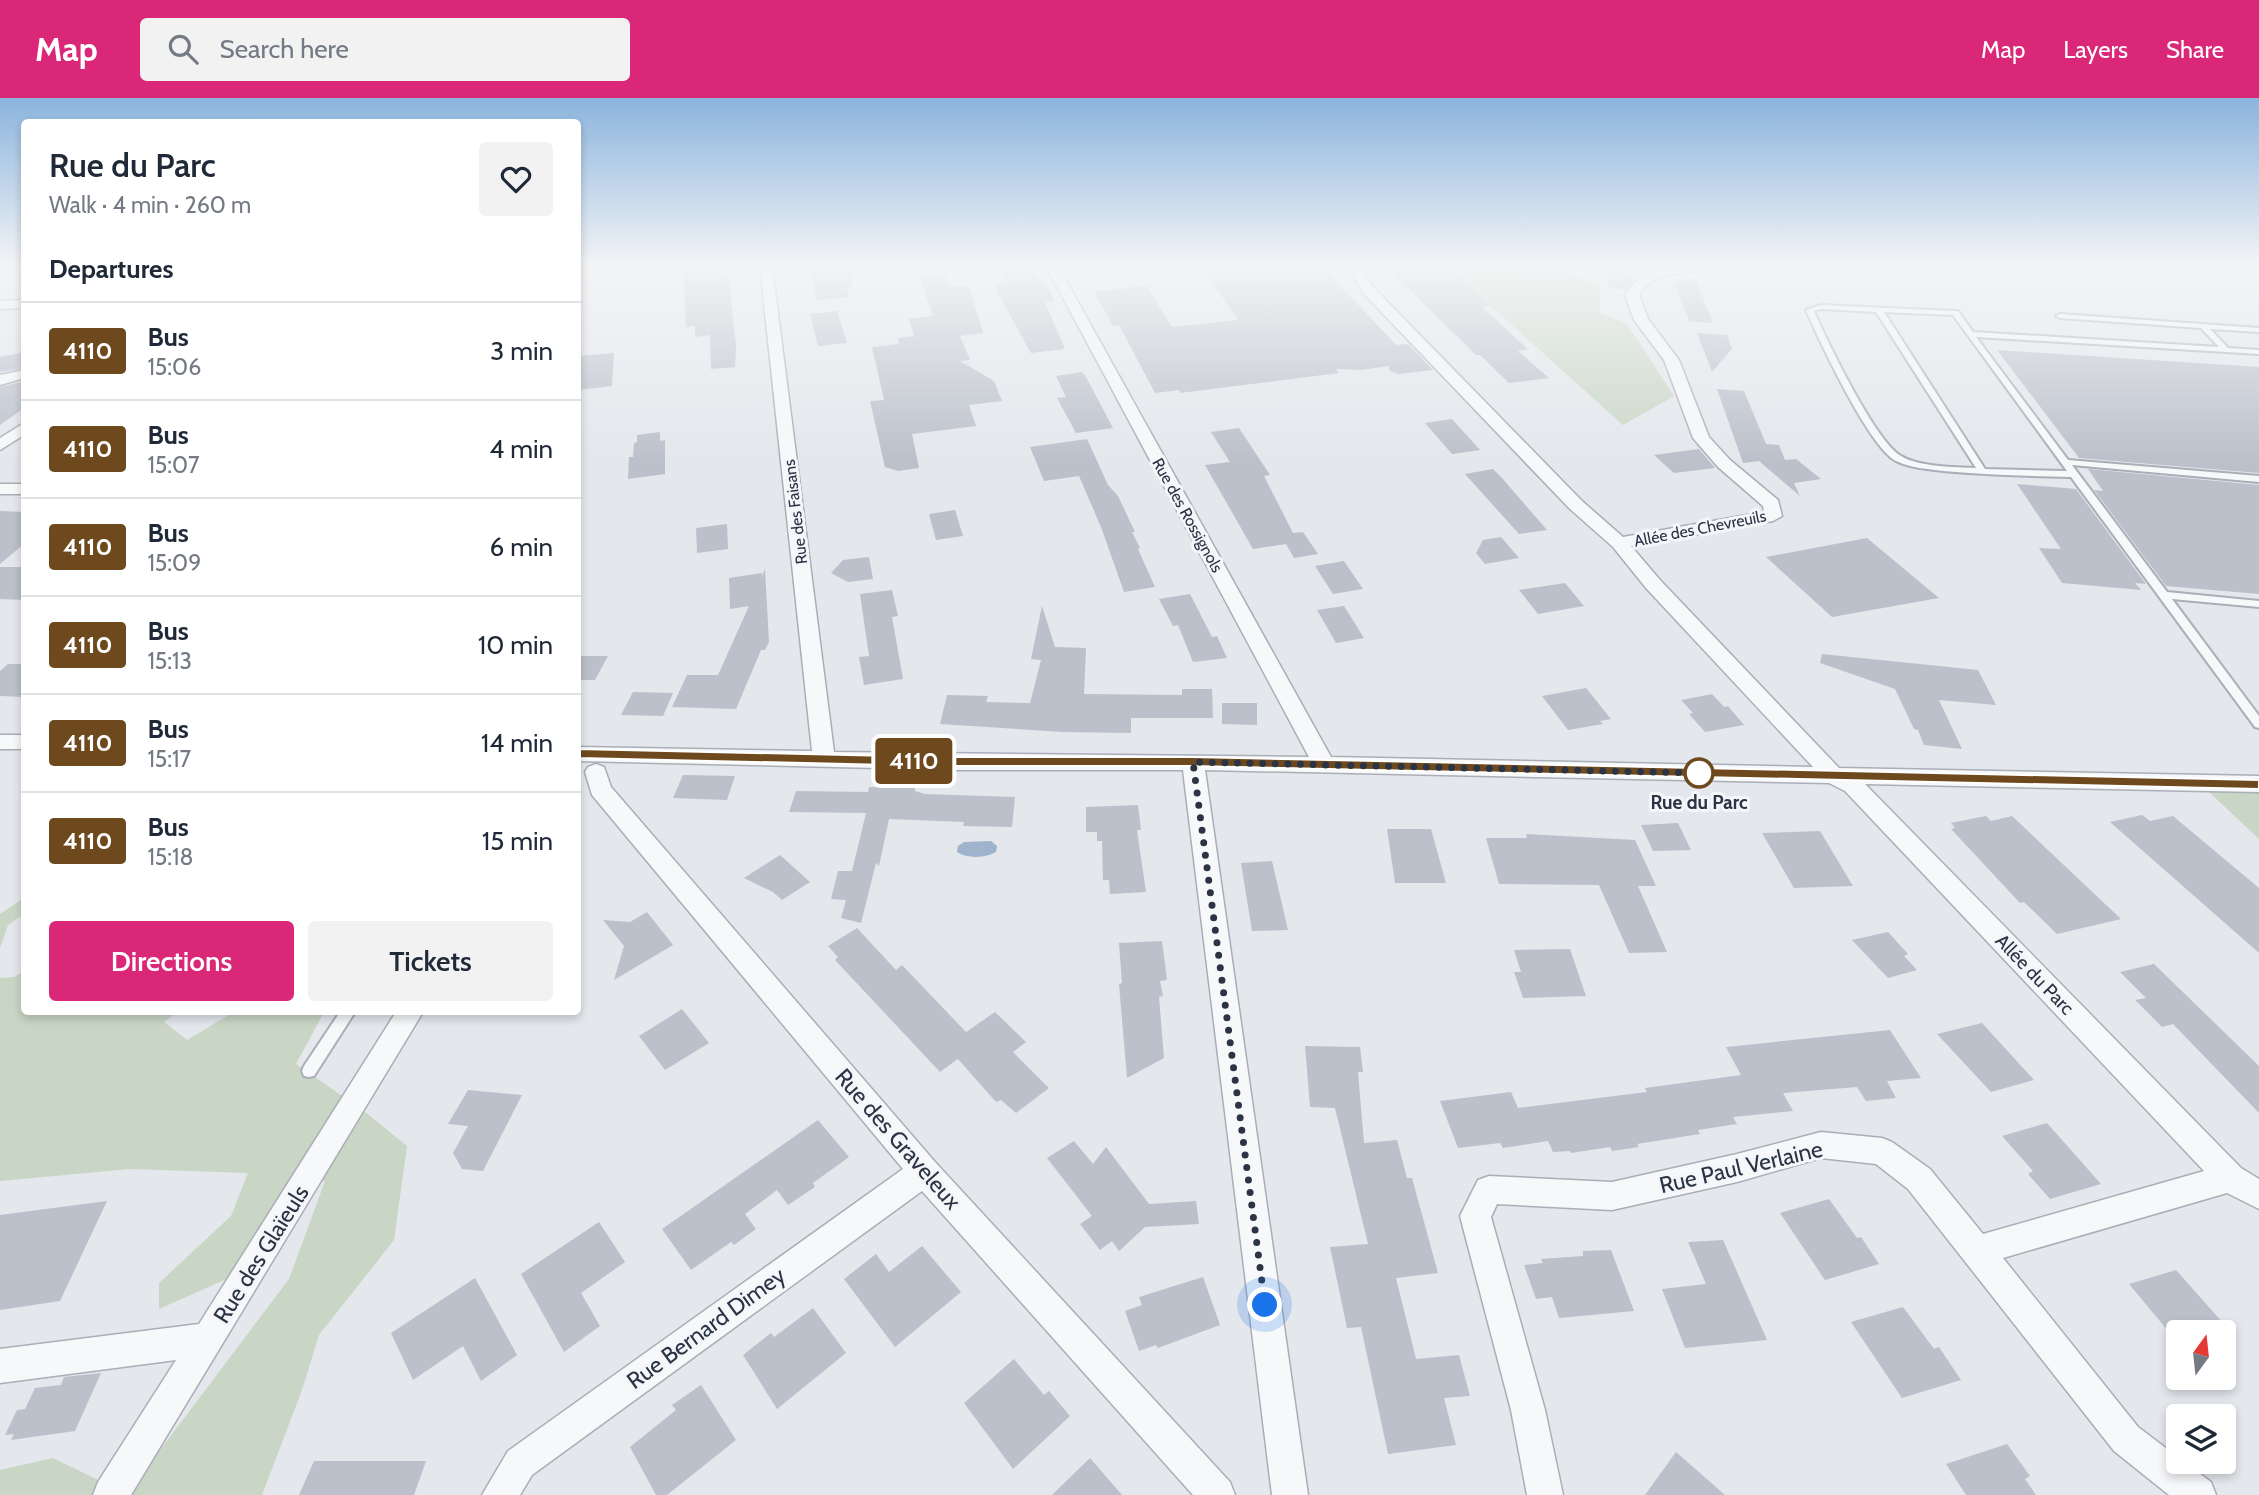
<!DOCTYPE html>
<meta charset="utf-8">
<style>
body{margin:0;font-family:Cabin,sans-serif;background:#f2f2f3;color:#1f2937;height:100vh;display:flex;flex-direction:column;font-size:26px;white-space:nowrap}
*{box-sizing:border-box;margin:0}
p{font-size:23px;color:#747a83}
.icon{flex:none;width:38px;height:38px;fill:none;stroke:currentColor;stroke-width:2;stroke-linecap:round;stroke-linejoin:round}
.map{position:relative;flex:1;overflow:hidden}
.sheet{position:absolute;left:21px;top:21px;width:560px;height:896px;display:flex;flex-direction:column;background:#fff;border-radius:7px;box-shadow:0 4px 10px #0003}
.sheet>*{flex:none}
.badge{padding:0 14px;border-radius:5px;font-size:24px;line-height:46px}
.needle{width:46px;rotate:15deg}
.controls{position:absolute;left:2166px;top:1222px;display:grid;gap:14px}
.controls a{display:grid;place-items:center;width:70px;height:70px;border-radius:7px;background:#fff;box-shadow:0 4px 10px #0003;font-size:35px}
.you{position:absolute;width:35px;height:35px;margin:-18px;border:5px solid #fff;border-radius:50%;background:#1a73e8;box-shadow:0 0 0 10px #1a73e833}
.map>.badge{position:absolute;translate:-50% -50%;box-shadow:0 0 0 4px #fff}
h2{padding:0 28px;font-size:26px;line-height:63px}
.round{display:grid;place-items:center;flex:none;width:74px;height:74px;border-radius:7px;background:#f2f2f3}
.head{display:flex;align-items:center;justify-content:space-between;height:119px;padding:0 28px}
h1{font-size:33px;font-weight:600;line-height:52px}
.action{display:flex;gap:14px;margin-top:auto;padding:14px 28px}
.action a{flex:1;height:80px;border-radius:7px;background:#db2777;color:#fff;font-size:28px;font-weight:600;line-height:80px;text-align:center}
.action a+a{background:#f2f2f3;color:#1f2937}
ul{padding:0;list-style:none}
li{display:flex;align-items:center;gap:21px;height:98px;padding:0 28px;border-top:2px solid #e0e1e3}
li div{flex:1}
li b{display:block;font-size:26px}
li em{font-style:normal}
li .badge{min-width:77px;font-weight:700;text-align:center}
header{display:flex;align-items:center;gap:42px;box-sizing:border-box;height:98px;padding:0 35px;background:#db2777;color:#fff}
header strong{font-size:33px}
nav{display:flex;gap:38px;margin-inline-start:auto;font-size:24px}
.search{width:490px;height:63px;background:#f2f2f3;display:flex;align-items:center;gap:18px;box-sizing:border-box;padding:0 24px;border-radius:7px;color:#747a83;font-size:26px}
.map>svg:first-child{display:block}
.green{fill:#c9d6c5}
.water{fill:#9fb4cc}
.building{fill:#bbc0ca}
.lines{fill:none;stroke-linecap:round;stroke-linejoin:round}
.lane-casing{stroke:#a9aeb7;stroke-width:4}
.street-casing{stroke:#a9aeb7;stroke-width:3}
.lane{fill:#f7f8fa;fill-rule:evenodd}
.street{fill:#f7f8fa;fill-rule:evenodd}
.line{fill:#6e491e;stroke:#fff;stroke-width:2}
.walk{stroke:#2b3445;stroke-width:7;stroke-dasharray:0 12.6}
.stop-dot{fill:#fff;stroke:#6e491e;stroke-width:3.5}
.labels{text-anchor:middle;stroke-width:6;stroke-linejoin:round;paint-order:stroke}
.far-street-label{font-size:16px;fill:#2b3445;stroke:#f4f6f9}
.stop-label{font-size:19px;font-weight:bold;fill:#2b3445;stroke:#f4f6f9}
.street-label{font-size:19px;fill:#2b3445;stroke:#f4f6f9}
.near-street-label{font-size:23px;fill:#2b3445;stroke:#f4f6f9}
</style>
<header>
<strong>Map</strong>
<div class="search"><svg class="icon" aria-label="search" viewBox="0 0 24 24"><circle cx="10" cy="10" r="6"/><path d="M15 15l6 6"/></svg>Search here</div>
<nav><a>Map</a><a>Layers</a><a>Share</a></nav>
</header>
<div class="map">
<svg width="2259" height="1397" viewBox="0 0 2259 1397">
<rect width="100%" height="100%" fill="#e4e7ec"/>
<g class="green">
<polygon points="1446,168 1552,168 1600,187 1600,215 1627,226 1674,298 1623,327"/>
<polygon points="2192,678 2259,680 2259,741"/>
<polygon points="24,800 24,816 8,827 0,850 0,816"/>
<polygon points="24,873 24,914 177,914 164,924 187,942 234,914 324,914 296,966 364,1013 407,1048 394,1142 319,1237 302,1292 262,1397 0,1397 0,1372 53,1360 127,1396 289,1181 325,1083 300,1084 231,1179 159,1211 159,1185 231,1118 248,1075 130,1071 0,1083 0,880 14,879"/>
</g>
<path class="water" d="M991,743L997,748L996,754C986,760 967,761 957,754L958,748L964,744Z"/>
<g class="building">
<polygon points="683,168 727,168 736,247 735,269 711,271 710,237 695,239 695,228 686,229"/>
<polygon points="811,168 850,168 852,190 847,191 848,199 816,202"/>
<polygon points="998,168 1031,168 1038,182 1045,181 1054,203 1045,204 1065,251 1031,255 993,186 1008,184"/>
<polygon points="1201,168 1284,168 1288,173 1323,169 1396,247 1408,246 1433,272 1398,276 1390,273 1389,268 1361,272 1336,271 1339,275 1180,295 1179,292 1155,295 1119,227 1113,228 1094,193 1147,188 1172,229 1238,222"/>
<polygon points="1385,168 1463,168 1464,183 1490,208 1482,209 1528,251 1518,253 1549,280 1509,285 1480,257 1476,257"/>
<polygon points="1608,168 1630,171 1632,184 1626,192 1608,189"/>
<polygon points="945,176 950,188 969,189 983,235 960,238 970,262 960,263 994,283 1002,303 969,307 976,328 912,336 919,370 898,373 885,369 870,303 884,302 872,249 899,246 898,240 914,238 909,221 933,218 919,177"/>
<polygon points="1695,180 1713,225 1689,223 1674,184"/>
<polygon points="837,213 847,245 818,248 810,216"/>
<polygon points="1697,235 1727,237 1732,251 1712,274"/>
<polygon points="1997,252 2259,269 2259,375 2079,360"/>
<polygon points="24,254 24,270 0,274 0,259"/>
<polygon points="614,255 612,288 578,292 578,258"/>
<polygon points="1082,274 1086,279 1113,330 1076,335 1057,300 1066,299 1056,278"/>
<polygon points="24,283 24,310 0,327 0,289"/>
<polygon points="1717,291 1744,293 1766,346 1779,347 1785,362 1796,361 1821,381 1794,385 1800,398 1759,363 1743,365"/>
<polygon points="1452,321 1480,352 1452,356 1425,325"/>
<polygon points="1239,330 1270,377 1264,378 1293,435 1303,434 1318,456 1294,460 1286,446 1253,451 1205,367 1230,364 1211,334"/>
<polygon points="660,334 660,343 665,342 665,376 628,381 629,359 633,359 634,345 637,344 637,337"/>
<polygon points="1087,341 1108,387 1118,398 1135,434 1132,434 1140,450 1138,451 1155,489 1124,494 1101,429 1079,378 1044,383 1030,349"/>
<polygon points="1699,351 1715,370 1674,375 1654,357"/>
<polygon points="1493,371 1502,380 1547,432 1519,436 1465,376"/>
<polygon points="2088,371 2259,387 2259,496 2166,488 2094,392 2103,393"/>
<polygon points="2017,386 2076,391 2146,486 2135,485 2141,492 2062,485 2039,450 2061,451"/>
<polygon points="955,412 963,438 936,442 929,416"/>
<polygon points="0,413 24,414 24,446 0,466"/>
<polygon points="727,426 728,451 697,455 696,430"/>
<polygon points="1501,439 1519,460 1485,466 1476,455 1483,442"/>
<polygon points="1867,440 1939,500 1832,519 1766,459"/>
<polygon points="869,459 873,481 848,484 831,475 843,462"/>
<polygon points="1344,463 1363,491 1333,496 1315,468"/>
<polygon points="0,469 24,469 24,502 0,501"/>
<polygon points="765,471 769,544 765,552 761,552 736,611 672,609 687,577 718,577 749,508 730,511 729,480 762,475 762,478"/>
<polygon points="1565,485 1584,508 1538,516 1519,492"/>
<polygon points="892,492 898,518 892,519 903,581 864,587 859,559 869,558 860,496"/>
<polygon points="1190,496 1212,539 1217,538 1227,560 1193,564 1178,527 1173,528 1159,501"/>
<polygon points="1042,508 1055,549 1086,550 1084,596 1182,597 1182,591 1212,591 1213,620 1131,620 1131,635 1062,634 940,626 947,597 988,598 986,604 1030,605 1041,562 1031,561"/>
<polygon points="1344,508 1364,540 1336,545 1317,512"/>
<polygon points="1822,556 1978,572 1996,607 1939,602 1962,651 1924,647 1918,632 1914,631 1895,591 1820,565"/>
<polygon points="578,558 608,558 595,582 578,582"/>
<polygon points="8,566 24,566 24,599 0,598 0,573"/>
<polygon points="1586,590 1611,621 1600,623 1603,626 1568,632 1542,598"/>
<polygon points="633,594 673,595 663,618 621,617"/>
<polygon points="1712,596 1724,609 1728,608 1744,627 1705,634 1689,616 1693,615 1681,602"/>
<polygon points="1222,605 1257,605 1257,627 1222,626"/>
<polygon points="683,677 735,678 727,702 673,700"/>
<polygon points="869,689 915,690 915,693 925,696 1015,699 1012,729 963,728 964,724 889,721 879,768 876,765 861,825 841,820 846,802 831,801 838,773 852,773 866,715 789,714 796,693 868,694"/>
<polygon points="1138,707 1141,732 1137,732 1146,794 1110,796 1109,782 1103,782 1102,743 1097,743 1097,734 1086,734 1086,709"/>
<polygon points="2142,717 2150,723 2173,718 2259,790 2259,855 2110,724"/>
<polygon points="1986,718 1991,723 2012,718 2121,821 2057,836 2024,804 2020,805 1951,731 1955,730 1951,725"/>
<polygon points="1678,725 1691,752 1653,753 1641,727"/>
<polygon points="1387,731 1431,731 1446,785 1395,785"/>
<polygon points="1820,733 1853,788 1794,790 1762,735"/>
<polygon points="1526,736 1635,742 1656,788 1638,788 1667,854 1629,855 1599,787 1499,786 1486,740 1527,740"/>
<polygon points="780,757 810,784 782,802 773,794 744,780"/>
<polygon points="1272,763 1288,832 1252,833 1241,765"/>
<polygon points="647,814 673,847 614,882 624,848 603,822 630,824"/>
<polygon points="857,830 896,872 902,867 966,934 995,914 1026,944 1013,954 1049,990 1016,1015 1001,1002 996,1004 958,961 940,974 835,862 838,859 828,848"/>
<polygon points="1888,834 1908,856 1904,858 1917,872 1888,880 1852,842"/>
<polygon points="1162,843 1167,882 1160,883 1163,898 1159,899 1164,960 1127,980 1119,886 1122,885 1119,845"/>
<polygon points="1570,851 1586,898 1523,900 1514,874 1521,874 1514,852"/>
<polygon points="2154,866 2259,968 2259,1015 2173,926 2162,929 2135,902 2146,900 2120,874"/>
<polygon points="682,911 709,945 665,972 639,938"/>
<polygon points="1982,925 2034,982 1991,994 1937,936"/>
<polygon points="1890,932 1921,980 1887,983 1896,1000 1866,1003 1857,989 1783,995 1793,1013 1733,1019 1737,1026 1698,1032 1700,1036 1637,1046 1639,1049 1612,1053 1610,1049 1571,1055 1570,1053 1553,1054 1548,1043 1503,1050 1500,1045 1458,1050 1440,1003 1511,994 1518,1010 1647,994 1645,990 1741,977 1726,949"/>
<polygon points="1305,948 1360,949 1363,974 1358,974 1364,1045 1397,1042 1407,1080 1412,1080 1438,1175 1396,1180 1416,1261 1459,1257 1470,1298 1444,1300 1456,1347 1388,1356 1361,1229 1347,1230 1330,1149 1368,1146 1335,1010 1310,1009"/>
<polygon points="468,992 522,997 483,1073 462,1071 453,1055 468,1028 448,1026"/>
<polygon points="818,1022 849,1059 813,1085 815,1089 788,1107 777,1092 745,1116 756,1131 734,1147 731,1144 691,1172 662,1131"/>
<polygon points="2047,1025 2101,1086 2050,1101 2028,1076 2033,1073 2002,1038"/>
<polygon points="1074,1043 1093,1066 1106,1049 1149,1106 1196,1103 1199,1126 1145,1129 1119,1153 1112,1143 1100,1152 1080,1126 1092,1118 1047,1060"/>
<polygon points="1829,1101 1857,1140 1861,1139 1879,1166 1825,1182 1780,1115"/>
<polygon points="107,1103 60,1203 0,1212 0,1117"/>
<polygon points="599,1124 625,1164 581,1195 600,1228 564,1254 521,1176"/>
<polygon points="1723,1142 1767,1242 1685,1250 1662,1191 1706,1186 1688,1144"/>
<polygon points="922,1148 961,1194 895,1249 844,1181 876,1156 889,1174"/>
<polygon points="1611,1152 1634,1213 1559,1220 1552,1199 1536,1201 1524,1167 1543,1165 1541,1161 1583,1158 1583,1153"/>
<polygon points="2176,1172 2231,1234 2169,1234 2129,1186"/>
<polygon points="1203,1179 1220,1227 1158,1250 1156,1247 1139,1253 1125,1213 1142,1207 1139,1199"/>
<polygon points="475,1180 517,1257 481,1283 463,1248 413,1282 391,1235"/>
<polygon points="1903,1209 1934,1251 1939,1249 1961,1282 1902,1300 1851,1224"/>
<polygon points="813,1210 846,1255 777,1311 743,1257 771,1235 774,1239"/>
<polygon points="1014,1261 1044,1297 1049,1293 1070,1318 1013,1371 964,1305"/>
<polygon points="101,1275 75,1333 11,1342 14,1336 5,1337 17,1312 25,1311 35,1290 61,1287 64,1279"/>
<polygon points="701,1287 736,1342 667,1397 656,1397 630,1349 676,1312 672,1307"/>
<polygon points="2007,1346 2030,1378 2025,1381 2036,1397 1966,1397 1946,1366"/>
<polygon points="1676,1354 1725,1397 1645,1397"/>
<polygon points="1090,1360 1122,1397 1052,1397"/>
<polygon points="314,1363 426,1363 414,1397 299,1397"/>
</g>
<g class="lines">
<g class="lane-casing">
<g id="lane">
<path d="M1821,207L1955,213H1958L1973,234L2219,249L2201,230L2060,220L2056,218L2060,216L2259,230V234L2210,231L2228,250L2259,252V256L1976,239L2068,362L2259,378V384L2072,367L2167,494L2259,503V509L2172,501L2259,618V630L2255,629L2071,379C2029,378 1986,377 1943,373C1928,371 1910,370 1896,363C1869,349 1819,242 1806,212ZM1821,211L1876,214L1976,370C1955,369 1919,369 1901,358C1875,343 1827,243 1814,213ZM1884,214L1953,217L2067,373L1985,371Z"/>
<polygon points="340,914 355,914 314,978 309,979 304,978 302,973 304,968"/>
</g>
</g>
<g class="street-casing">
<g id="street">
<path d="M760,168H772L834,654L1309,659L1046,168H1058L1331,659L1813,669L1646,490L1613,449L1570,411L1365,197L1346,168H1358L1375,191L1582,403L1623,439L1764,414L1763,408L1718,369L1693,340L1664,262L1634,222L1625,197C1646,166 1667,168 1701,168C1685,183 1659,166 1639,197L1648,221L1679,262L1709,339L1730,362L1778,402L1782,418L1773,423L1631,448L1660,482L1839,670L2259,678V694L1865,686L2241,1070L2259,1081V1111L2227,1095L2003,1160L2138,1329L2179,1360V1363H2183L2211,1384L2216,1397H2169L2114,1353L1908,1091L1876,1066L1821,1060L1737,1084L1612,1112L1497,1106L1491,1119L1545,1312L1563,1397H1527L1511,1312L1460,1118L1478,1082L1489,1078L1612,1084L1737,1056L1821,1034L1882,1040L1892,1044L1930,1071L1983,1136L2204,1073L1845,693L1829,685L1205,672L1308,1397H1272L1183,672H962L578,663V649L812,653Z"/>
<polygon points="24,202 24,210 0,211 0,203"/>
<polygon points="24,272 24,280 0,287 0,277"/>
<polygon points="24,325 24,337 0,352 0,340"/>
<rect x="0" y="386" width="24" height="10"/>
<rect x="0" y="637" width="24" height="14"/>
<polygon points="596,666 604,669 611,689 935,1064 1230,1384 1235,1397 1193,1397 922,1093 532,1377 520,1397 482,1397 508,1353 903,1071 592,697 585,674 588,669"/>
<polygon points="396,914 423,914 131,1397 93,1397 98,1384 176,1262 0,1285 0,1251 199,1226"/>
</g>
</g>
<use href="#lane" class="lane"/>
<use href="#street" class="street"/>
</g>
<linearGradient id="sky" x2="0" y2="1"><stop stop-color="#8bb4dd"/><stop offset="0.46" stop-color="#f3f4f6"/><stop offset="1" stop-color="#f3f4f6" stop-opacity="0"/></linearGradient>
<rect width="2259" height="363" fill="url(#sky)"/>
<polygon class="line" points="578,651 935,659 1193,659 2259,682 2259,691 1193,668 935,668 578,660 571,656"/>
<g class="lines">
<polyline class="walk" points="1265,1207 1193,664 1699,675"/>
</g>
<circle class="stop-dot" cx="1699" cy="675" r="14"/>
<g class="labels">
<g class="far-street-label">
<text transform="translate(795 414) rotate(-97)" y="6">Rue des Faisans</text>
<text transform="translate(1188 417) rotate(61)" y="6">Rue des Rossignols</text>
<text transform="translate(1700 430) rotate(-11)" y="6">Allée des Chevreuils</text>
</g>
<g class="stop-label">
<text x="1699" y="711">Rue du Parc</text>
</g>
<g class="street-label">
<text transform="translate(2035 876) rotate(46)" y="7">Allée du Parc</text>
</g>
<g class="near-street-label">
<text transform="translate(898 1041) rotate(49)" y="8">Rue des Graveleux</text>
<text transform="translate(1741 1069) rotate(-13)" y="8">Rue Paul Verlaine</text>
<text transform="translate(261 1156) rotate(-58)" y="8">Rue des Glaïeuls</text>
<text transform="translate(706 1230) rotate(-36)" y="8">Rue Bernard Dimey</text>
</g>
</g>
</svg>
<div class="controls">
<a><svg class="needle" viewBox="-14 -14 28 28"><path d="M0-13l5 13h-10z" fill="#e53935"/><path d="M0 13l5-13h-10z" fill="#747a83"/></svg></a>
<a><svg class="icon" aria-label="layers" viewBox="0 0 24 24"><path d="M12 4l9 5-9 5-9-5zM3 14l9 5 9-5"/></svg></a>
</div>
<div class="you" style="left:1265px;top:1207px"></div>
<b class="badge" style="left:914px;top:663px;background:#6e491e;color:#fff">4110</b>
<section class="sheet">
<div class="head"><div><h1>Rue du Parc</h1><p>Walk · 4 min · 260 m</p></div><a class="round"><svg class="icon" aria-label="heart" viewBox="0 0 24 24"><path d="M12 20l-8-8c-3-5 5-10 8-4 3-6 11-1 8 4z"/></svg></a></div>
<h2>Departures</h2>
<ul>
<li><span class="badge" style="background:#6e491e;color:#fff">4110</span><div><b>Bus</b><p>15:06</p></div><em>3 min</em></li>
<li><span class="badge" style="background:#6e491e;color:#fff">4110</span><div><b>Bus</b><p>15:07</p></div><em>4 min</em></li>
<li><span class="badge" style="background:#6e491e;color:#fff">4110</span><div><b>Bus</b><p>15:09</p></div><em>6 min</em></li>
<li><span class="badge" style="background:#6e491e;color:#fff">4110</span><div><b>Bus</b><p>15:13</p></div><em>10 min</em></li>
<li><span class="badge" style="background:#6e491e;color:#fff">4110</span><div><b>Bus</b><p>15:17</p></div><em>14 min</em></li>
<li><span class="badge" style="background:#6e491e;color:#fff">4110</span><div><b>Bus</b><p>15:18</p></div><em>15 min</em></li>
</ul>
<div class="action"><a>Directions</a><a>Tickets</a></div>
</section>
</div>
